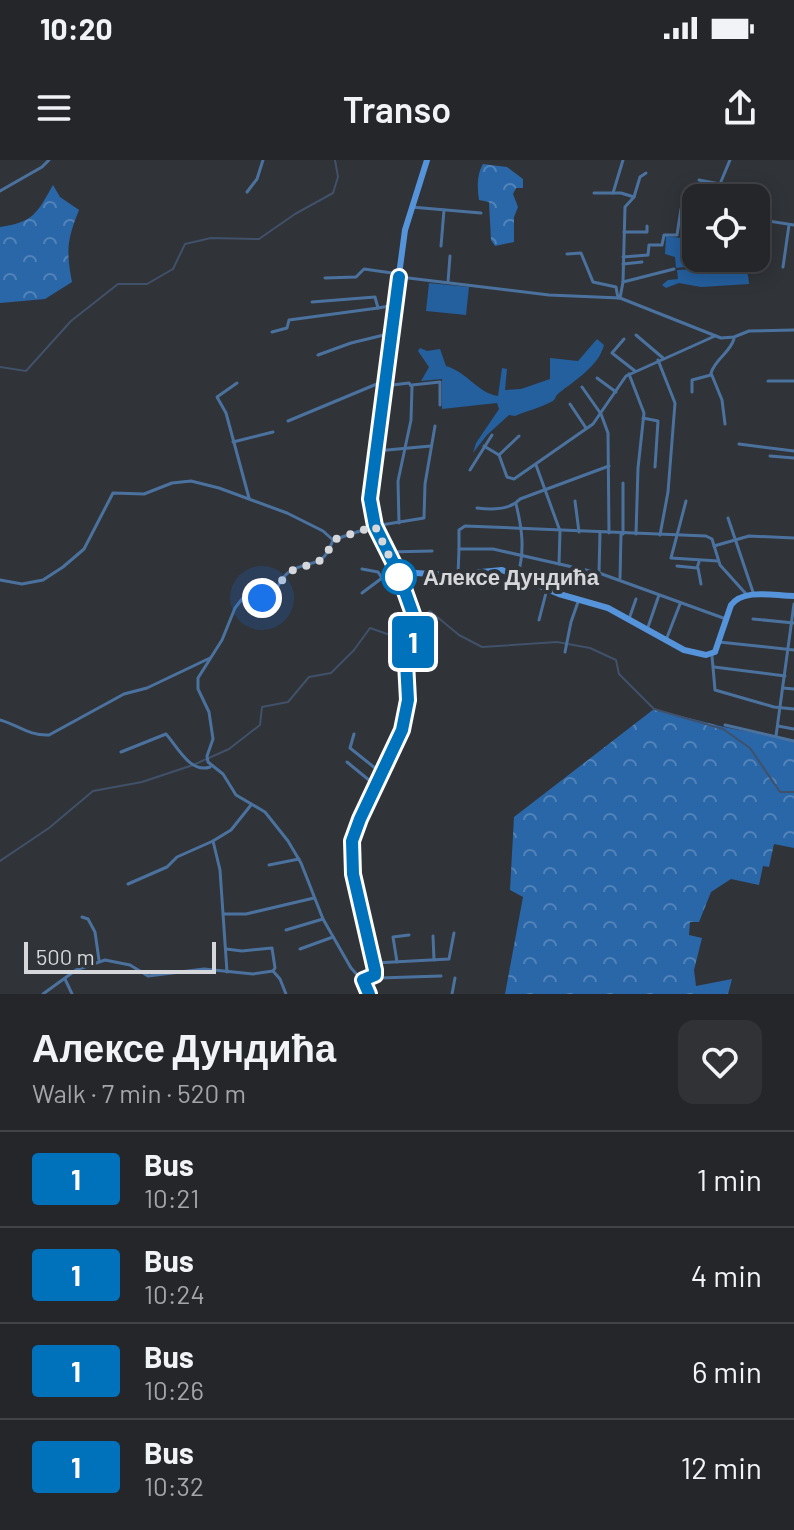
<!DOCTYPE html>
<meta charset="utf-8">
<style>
body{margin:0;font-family:Barlow,sans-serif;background:#303236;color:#f1f3f6;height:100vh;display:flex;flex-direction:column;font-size:30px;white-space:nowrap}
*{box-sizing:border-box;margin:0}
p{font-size:26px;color:#a3a5a8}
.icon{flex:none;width:44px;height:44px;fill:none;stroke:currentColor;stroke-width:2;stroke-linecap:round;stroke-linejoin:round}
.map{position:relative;height:834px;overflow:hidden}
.side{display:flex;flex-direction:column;background:#24262a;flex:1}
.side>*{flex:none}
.badge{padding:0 16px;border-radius:6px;font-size:28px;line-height:52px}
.controls{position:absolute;left:682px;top:24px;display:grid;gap:16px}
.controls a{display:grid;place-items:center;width:88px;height:88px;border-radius:16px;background:#24262a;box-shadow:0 4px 20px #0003,0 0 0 2px #414347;font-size:40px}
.scale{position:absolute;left:24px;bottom:20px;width:192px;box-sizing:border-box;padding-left:8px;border:4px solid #d5d7da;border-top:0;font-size:22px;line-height:28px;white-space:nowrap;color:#d5d7da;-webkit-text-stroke:6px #303338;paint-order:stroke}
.you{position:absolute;width:40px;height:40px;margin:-20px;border:6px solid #fff;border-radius:50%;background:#1a73e8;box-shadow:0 0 0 12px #1a73e833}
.map>.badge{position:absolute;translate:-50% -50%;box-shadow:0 0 0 4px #fff}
.round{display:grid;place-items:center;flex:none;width:84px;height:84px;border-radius:16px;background:#303236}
.summary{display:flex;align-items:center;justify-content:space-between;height:136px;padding:0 32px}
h1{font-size:38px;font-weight:600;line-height:60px}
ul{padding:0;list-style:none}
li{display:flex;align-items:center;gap:24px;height:96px;padding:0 32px;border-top:2px solid #414347}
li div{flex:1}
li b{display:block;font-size:30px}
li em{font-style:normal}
li .badge{min-width:88px;font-weight:700;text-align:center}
.status{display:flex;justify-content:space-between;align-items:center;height:56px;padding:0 40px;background:#24262a;direction:ltr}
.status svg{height:22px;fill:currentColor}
header{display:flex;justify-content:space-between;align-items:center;height:104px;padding:0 32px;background:#24262a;font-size:36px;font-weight:600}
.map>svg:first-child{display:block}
.grass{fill:#245f9e}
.forest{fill:url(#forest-crowns)}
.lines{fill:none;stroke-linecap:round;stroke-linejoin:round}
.stream{stroke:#405169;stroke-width:2}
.street{stroke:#4b729e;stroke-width:3}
.secondary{stroke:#5594da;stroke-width:6}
.line-casing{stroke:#fff;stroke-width:18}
.line{stroke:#0072bc;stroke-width:12}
.walk{stroke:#d5d7da;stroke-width:8;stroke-dasharray:0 14.4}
.stop-dot{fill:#fff;stroke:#0072bc;stroke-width:4}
.labels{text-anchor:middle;stroke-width:8;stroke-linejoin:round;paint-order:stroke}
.stop-label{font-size:22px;font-weight:bold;fill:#d5d7da;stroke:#303338;text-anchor:start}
</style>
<div class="status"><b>10:20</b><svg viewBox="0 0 49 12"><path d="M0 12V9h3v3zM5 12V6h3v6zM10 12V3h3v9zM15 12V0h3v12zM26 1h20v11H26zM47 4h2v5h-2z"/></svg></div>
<header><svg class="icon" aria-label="menu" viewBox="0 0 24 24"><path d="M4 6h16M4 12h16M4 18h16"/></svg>Transo<svg class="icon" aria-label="share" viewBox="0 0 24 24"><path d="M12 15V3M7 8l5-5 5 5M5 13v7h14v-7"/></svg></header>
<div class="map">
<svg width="794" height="834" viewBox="0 0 794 834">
<defs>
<pattern id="forest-crowns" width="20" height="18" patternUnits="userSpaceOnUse" patternTransform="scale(2)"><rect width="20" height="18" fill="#2a67a9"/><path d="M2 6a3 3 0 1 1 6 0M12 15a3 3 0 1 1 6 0" fill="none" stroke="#5283b8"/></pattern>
</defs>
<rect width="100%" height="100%" fill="#303338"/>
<g class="grass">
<polygon points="666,76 696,80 696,98 739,98 742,109 748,115 749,124 701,127 679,123 666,128 662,125 668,120 678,119 677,110 699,109 701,103 699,100 688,102 685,107 676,108 675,97 665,94"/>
<polygon points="429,123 469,127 466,155 426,151"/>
<path d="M597,179L604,185C599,206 574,221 559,233C553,238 558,238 551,242C540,248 526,251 515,256L509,255L487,275L473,293L476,283L499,249L497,243L442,249V219L421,221L429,207L418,191L420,188L427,191L440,189L446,206C467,212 478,233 498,236L502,208L507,209L505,230L521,229L550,219V198L578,201Z"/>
</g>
<g class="forest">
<path d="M483,4L507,7L523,19V28H516L513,34L518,47L514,57V82L495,86L491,80L489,42L479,40C477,28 477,14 483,4Z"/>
<path d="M53,25L60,37L79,50C67,80 66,90 72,122L45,139L0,143V67C34,62 37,53 53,25Z"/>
<polygon points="654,549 724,567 794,581 794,688 774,684 769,707 763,706 759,725 731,719 711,732 699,762 690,762 689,775 702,778 694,810 696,826 732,819 728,834 505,834 523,737 510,730 514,657"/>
</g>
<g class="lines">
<g class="stream">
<polyline points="0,207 26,211 71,161 118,124 147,124 173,109 185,84 211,78 259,79 295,54 333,33 338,17 335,0"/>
<polyline points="419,458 430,451 459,475 482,487 557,482 590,488 616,500 619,514 654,549 723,569 750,588 780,632 794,632"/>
<polyline points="0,701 49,668 93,631 142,622 193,605 229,589 260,565 262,547 288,542 309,517 331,513 354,490 370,468 393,476 413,462"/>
</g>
<g class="street">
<polyline points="699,20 720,24 730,0"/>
<polyline points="0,31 42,7 49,0"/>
<polyline points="247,32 257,19 263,0"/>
<polyline points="594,33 621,33 634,37"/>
<polyline points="613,33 623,0"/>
<polyline points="411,47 481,53"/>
<polyline points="756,59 794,65"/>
<polyline points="624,72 647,72 647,66"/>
<polyline points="441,86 444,50"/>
<polyline points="567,94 581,93 593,122 616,127 618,138"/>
<polyline points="756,95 767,61"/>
<polyline points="623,97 648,95 649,85 662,85 664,75 677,75 681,49 696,49"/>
<polyline points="623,104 642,102"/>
<polyline points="783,107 789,65"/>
<polyline points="400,117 549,135 620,138 721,178 734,177 749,171 794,170"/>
<polyline points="325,118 356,117 364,109 399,114"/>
<polyline points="448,122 450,96"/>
<polyline points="623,122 674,109"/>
<polyline points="620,138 623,122 625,47 634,37 640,17 646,13"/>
<polyline points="312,142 375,137 378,148 395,145"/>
<polyline points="272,172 287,168 289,160 378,148"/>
<polyline points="636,175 663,198"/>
<polyline points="624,179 612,193 635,211"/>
<polyline points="318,195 351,183 388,174"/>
<polyline points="658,200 675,243 668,332 660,375"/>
<polyline points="629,214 644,253 638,308 636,374"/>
<polyline points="597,218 616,232"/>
<polyline points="768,221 794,221"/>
<polyline points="237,223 217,237 226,253 249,338"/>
<polyline points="412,225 440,222 440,245"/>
<polyline points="384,226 409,223 412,227 411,260 398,321 399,363"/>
<polyline points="582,227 601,254 608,273 609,373"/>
<polyline points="692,232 692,220 711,215"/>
<polyline points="570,244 586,268"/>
<polyline points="643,258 658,261 655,307"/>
<polyline points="288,261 384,221"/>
<path d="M725,264L722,240L711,213C716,198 729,194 734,179"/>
<polyline points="233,282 273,272"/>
<polyline points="739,284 794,291"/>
<polyline points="484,286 499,295 507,317 514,319 593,264 626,216 715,176"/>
<polyline points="376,291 431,286"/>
<polyline points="499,295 519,276"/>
<polyline points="770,296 794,298"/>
<polyline points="536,305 560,371 559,404"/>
<polyline points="470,310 492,275"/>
<polyline points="623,323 623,374"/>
<polyline points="575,341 579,372"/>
<polyline points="686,341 671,398 718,401"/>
<path d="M516,344C522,368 525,390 518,414"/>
<path d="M477,348C492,350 510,350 520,339L609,306"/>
<polyline points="728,358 754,435"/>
<polyline points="714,386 749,376 794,378"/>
<polyline points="459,389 459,370 465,366 706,376 712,379 720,405 747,435"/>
<polyline points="388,392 432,391"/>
<polyline points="677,406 697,408 699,402"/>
<polyline points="698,408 701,424"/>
<polyline points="362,409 378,412 382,418"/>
<polyline points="599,413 600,373"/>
<polyline points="458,415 459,389 493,389 599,413 726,459"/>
<polyline points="620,418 621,374"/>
<polyline points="0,420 22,424 43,420 63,407 84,389 113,333 144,334 172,323 191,321 219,328 287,353 323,371 333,380"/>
<polyline points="362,433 382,418 398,412"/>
<polyline points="629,459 636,439"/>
<polyline points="753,459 794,463"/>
<polyline points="539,460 547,429"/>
<polyline points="647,470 659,435"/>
<polyline points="666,480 680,444"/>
<polyline points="719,482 794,490"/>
<polyline points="565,492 571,462 579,439"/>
<polyline points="712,496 715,530 774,547 794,549"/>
<polyline points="714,507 785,516"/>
<polyline points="783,528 794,529"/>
<path d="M0,560C18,565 29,576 49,575L124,534L147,528L210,498"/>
<polyline points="725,565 794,581"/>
<polyline points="778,566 794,569"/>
<polyline points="354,574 350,588 380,612"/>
<polyline points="776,576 794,444"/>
<path d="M121,592L166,574C177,586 190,614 210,607"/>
<polyline points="347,602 375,625"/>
<polyline points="213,681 220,710 227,812"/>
<polyline points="269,705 299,699"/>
<polyline points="128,724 167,707 177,697 213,681 231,670 251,645"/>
<polyline points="224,754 246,754 314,738"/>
<polyline points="82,757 88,759 95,772 99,800"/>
<polyline points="286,770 323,759"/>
<polyline points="433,776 434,800"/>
<polyline points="226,789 242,791 272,788 275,808 273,811"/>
<polyline points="300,789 333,777"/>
<polyline points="397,802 393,777 409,775"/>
<polyline points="375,803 449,799 454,773"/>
<polyline points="374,816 379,818 441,816"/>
<polyline points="65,819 72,834"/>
<path d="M361,819L351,808L323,759L301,703L288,681L265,652L236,635L223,614L208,602L207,596L213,579L209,552L198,529V518L222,480L235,448L242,439L250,436L270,438C277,431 280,418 289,412C311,398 322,411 333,380L375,366L424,358L425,324L435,266"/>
<polyline points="43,834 76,810 105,800 130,805 148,816 204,809 253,814 273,811 280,819 286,834"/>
<polyline points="452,834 455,818"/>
</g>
<g class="secondary">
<path d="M398,412L450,415L502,410L559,434L608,448L684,490L706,495L715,492L731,445C744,428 774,436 794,436"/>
<polyline points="369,834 363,820 375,815 375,810 353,714 352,681 360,659 402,570 408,540 406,502 418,468 398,412 375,366 370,332 405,70 427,0"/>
</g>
</g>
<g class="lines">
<g class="line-casing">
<polyline id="line" points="369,834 363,820 375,815 375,810 353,714 352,681 360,659 402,570 408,540 406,502 418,468 398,412 375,366 370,339 399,117"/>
</g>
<use href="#line" class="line"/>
<path class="walk" d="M262,438C277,438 276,427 284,418C301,397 320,417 333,380L375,366L399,417"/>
</g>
<circle class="stop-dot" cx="399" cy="417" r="16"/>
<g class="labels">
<g class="stop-label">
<text x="423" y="425">Алексе Дундића</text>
</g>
</g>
</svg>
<div class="controls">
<a><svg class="icon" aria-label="locate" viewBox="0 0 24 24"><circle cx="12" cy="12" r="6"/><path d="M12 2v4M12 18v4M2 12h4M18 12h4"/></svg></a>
</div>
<div class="scale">500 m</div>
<div class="you" style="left:262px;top:438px"></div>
<b class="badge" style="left:413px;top:482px;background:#0072bc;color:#fff">1</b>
</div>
<section class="side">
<div class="summary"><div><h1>Алексе Дундића</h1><p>Walk · 7 min · 520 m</p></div><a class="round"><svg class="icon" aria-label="heart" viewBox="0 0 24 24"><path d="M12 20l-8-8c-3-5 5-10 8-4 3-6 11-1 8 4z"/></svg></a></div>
<ul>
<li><span class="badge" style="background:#0072bc;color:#fff">1</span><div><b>Bus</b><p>10:21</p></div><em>1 min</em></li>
<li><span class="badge" style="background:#0072bc;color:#fff">1</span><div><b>Bus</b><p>10:24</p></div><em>4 min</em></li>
<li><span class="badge" style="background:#0072bc;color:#fff">1</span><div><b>Bus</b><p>10:26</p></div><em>6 min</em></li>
<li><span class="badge" style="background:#0072bc;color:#fff">1</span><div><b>Bus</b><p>10:32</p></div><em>12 min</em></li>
</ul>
</section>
